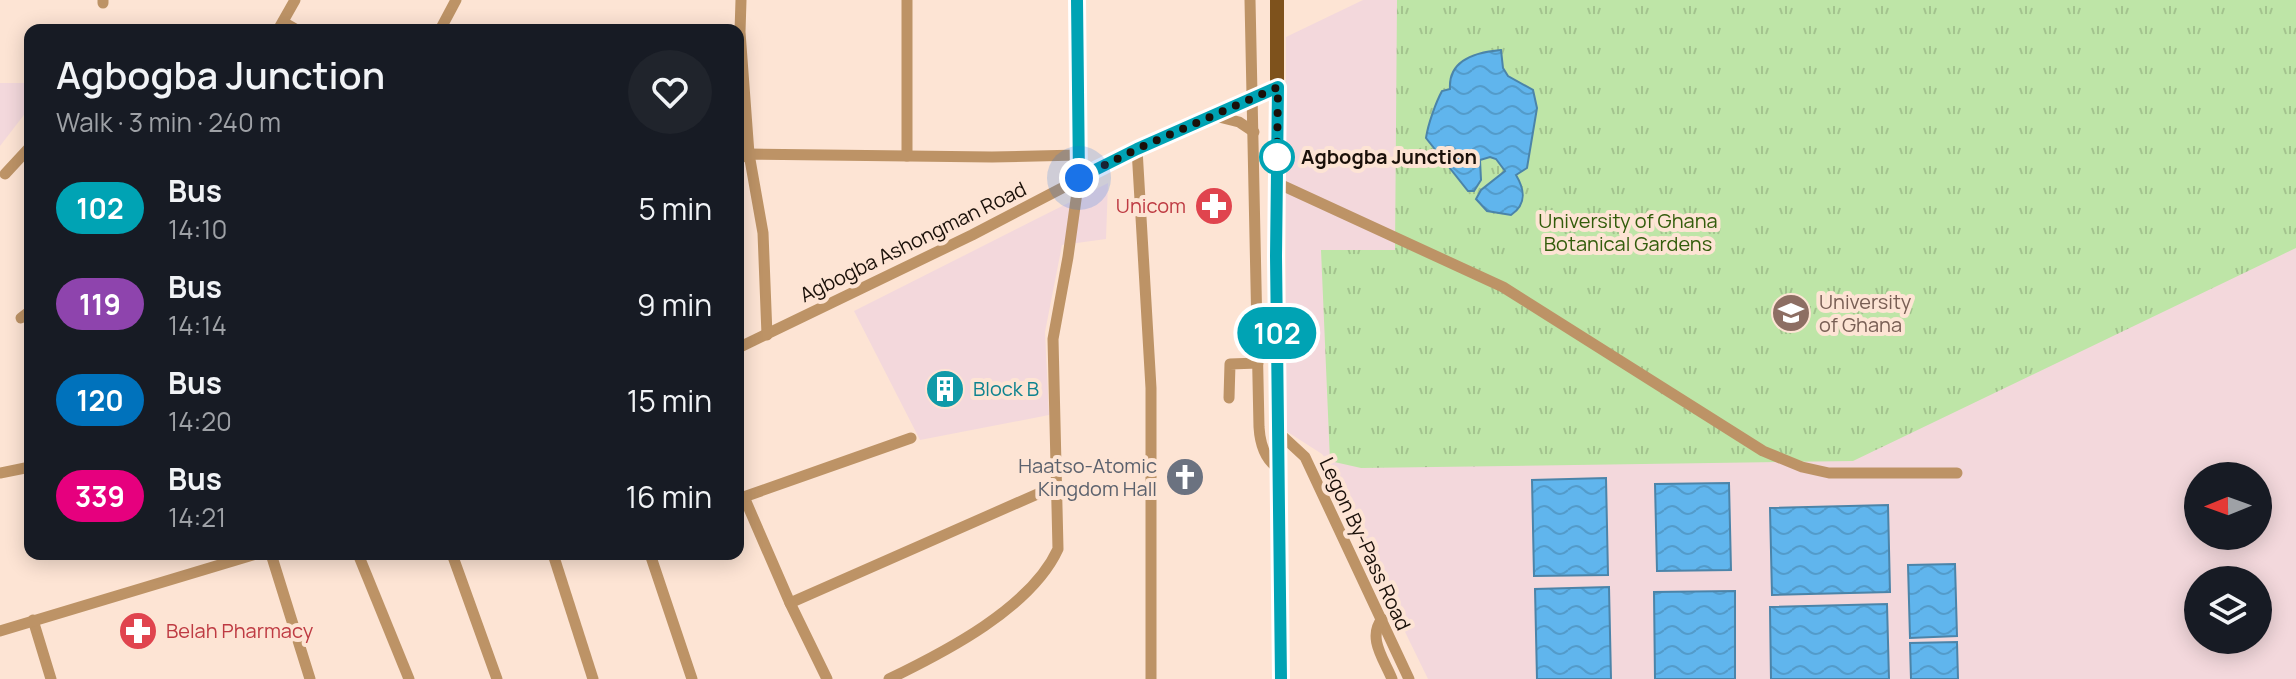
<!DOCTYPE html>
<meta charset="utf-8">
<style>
body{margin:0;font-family:Manrope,sans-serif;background:#20242c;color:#f1f3f6;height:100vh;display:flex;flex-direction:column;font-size:30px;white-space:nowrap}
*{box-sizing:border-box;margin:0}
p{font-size:26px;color:#9ea1a6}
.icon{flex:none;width:44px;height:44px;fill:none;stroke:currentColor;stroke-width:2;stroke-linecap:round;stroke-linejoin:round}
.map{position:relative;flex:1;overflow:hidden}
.sheet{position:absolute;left:24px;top:24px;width:720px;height:536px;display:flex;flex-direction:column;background:#171b24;border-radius:16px;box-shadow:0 4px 20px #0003}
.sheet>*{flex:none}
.badge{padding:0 16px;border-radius:26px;font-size:28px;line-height:52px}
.needle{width:52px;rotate:269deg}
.controls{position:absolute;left:2184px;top:462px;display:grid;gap:16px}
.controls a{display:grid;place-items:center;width:88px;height:88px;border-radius:50%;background:#171b24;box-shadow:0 4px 20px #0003;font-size:40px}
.you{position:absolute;width:40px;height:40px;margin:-20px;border:6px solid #fff;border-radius:50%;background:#1a73e8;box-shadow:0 0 0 12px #1a73e833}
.map>.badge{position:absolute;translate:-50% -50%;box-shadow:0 0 0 4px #fff}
.round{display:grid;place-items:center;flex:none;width:84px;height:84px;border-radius:42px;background:#20242c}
.head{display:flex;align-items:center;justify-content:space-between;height:136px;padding:0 32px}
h1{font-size:38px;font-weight:600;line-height:60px}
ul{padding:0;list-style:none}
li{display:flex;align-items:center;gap:24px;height:96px;padding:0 32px}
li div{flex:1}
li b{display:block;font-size:30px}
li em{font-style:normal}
li .badge{min-width:88px;font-weight:700;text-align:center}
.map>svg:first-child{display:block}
.education{fill:#f3d8dc;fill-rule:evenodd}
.park{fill:url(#park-tufts)}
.water{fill:url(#water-waves);stroke:#4b84a9;stroke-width:2}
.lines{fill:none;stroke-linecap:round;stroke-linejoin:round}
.minor{stroke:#bd9366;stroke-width:11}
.major{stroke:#7e521c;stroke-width:14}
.line-casing{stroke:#fff;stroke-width:18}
.line{stroke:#00a3b4;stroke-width:12}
.walk{stroke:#1a1009;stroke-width:8;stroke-dasharray:0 14.4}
.stop-dot{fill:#fff;stroke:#00a3b4;stroke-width:4}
.labels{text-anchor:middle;stroke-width:8;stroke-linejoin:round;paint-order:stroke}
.stop-label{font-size:20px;font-weight:bold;fill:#1a1009;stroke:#fde4d4;text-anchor:start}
.health-label{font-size:20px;fill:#be3a42;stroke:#fde4d4;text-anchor:end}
.park-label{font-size:20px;fill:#325c0b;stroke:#fde4d4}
.street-label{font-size:20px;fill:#1a1009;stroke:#fde4d4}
.education-label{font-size:20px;fill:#785e54;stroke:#fde4d4;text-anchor:start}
.culture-label{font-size:20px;fill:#0d838f;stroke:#fde4d4;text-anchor:start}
.worship-label{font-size:20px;fill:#5b616d;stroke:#fde4d4;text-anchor:end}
</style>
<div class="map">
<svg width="2296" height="679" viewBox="0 0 2296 679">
<defs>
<pattern id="park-tufts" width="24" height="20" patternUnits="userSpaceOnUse" patternTransform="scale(2)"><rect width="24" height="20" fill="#bee5a7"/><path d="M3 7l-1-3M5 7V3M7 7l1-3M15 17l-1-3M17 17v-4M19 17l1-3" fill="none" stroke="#a3c38e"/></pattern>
<pattern id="water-waves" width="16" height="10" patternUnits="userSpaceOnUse" patternTransform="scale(2)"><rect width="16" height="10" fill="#60b5ed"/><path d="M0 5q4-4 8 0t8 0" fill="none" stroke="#539bca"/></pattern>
</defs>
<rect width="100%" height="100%" fill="#fde4d4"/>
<g class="education">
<path d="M1363,0H2296V679H1428L1367,554L1346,484L1322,454L1286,431V37ZM2198,476H2258V536H2198ZM2198,580H2258V640H2198Z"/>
<polygon points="0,83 30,83 30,107 0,146"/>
<polygon points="1108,183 1106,239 1062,245 1045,332 1049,415 920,440 854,311"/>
</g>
<polygon class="park" points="1397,0 2296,0 2296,248 1853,461 1361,468 1330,461 1321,250 1395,250"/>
<g class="water">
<path d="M1501,50L1503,68L1508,76L1533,90L1537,108L1527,168L1516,175C1525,190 1527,204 1511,215L1487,211L1476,199L1481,190L1505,171L1496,159L1490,157L1480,160L1481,180L1474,191H1468L1426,138C1428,124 1436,102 1442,91L1450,89C1448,60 1476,52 1501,50Z"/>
<polygon points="1606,478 1608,575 1534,576 1532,480"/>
<polygon points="1729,483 1731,570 1657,571 1655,484"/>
<polygon points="1888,505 1890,592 1772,595 1770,508"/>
<polygon points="1955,564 1957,636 1910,638 1908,565"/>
<polygon points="1609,587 1611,679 1537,679 1535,589"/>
<polygon points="1735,591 1735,679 1655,679 1654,592"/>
<polygon points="1887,604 1889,679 1771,679 1770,607"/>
<polygon points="1957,642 1958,679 1911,679 1910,643"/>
</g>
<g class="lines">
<g class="minor">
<polyline points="741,0 740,32 749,154 763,233 767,335"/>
<polyline points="907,0 907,156"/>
<path d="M1250,0L1259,427C1260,443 1264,459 1278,468"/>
<polyline points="103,3 103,0"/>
<polyline points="283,22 297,30"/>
<polyline points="278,30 295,0"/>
<polyline points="440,30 456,0"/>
<polyline points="1215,116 1239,122 1254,132"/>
<polyline points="1137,149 1151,388 1151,679"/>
<polyline points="738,159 749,154 992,157 1078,155"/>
<polyline points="5,174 30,147"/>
<polyline points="1277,183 1503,287 1763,451 1802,467 1829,473 1957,473"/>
<polyline points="21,318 30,311"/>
<polyline points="738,348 972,235 1137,149 1278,87"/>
<polyline points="1229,398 1230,364 1258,363"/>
<polyline points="1278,432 1305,457 1409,679"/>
<polyline points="0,473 30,467"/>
<polyline points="744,497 790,603 827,679"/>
<polyline points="738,499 911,438"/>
<polyline points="271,554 310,679"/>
<polyline points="358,554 409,679"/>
<polyline points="452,554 497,679"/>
<polyline points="553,554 593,679"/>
<polyline points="650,554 692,679"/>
<polyline points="790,603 1058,485"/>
<path d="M1382,619C1367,638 1384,659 1392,679"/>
<polyline points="33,620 51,679"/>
<polyline points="0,631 256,554"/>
<path d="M889,679C945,652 1031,608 1058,549L1053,339L1068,257L1079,178L1077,0"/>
</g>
<polyline class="major" points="1277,0 1277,282 1282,679"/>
</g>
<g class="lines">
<g class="line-casing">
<polyline id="line" points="1077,0 1079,178 1137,149 1278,87 1276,256 1281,679"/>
</g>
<use href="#line" class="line"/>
<polyline class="walk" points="1079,178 1137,149 1278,87 1277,159 1277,157"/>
</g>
<defs>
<g id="pharmacy-disc" transform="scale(2)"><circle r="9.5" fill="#e0444e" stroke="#fde4d4"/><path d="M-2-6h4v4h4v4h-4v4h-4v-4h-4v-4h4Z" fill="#fff"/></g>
<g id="university-disc" transform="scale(2)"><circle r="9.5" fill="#8d6e63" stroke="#fde4d4"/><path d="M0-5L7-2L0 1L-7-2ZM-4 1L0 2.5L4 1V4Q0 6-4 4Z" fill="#fff"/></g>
<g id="building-disc" transform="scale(2)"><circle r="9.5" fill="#0f9aa8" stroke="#fde4d4"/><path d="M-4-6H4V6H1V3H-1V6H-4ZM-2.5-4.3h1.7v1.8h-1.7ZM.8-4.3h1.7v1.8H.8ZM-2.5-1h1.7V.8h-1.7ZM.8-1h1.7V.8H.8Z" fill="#fff"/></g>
<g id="church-disc" transform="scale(2)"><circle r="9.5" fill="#6b7280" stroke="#fde4d4"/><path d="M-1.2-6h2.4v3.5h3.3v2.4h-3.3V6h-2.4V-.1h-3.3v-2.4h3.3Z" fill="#fff"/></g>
</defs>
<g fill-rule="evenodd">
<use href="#pharmacy-disc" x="1214" y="206"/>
<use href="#university-disc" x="1791" y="313"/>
<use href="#building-disc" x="945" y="389"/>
<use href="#church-disc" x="1185" y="477"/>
<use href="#pharmacy-disc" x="138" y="631"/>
</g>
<circle class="stop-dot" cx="1277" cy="157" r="16"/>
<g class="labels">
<g class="stop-label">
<text x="1301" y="164">Agbogba Junction</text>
</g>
<g class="health-label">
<text x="1186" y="213">Unicom</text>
<text x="166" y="638" text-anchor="start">Belah Pharmacy</text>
</g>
<g class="park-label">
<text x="1628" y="228">University of Ghana<tspan x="1628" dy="23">Botanical Gardens</tspan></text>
</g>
<g class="street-label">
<text transform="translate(913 242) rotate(-26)" y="7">Agbogba Ashongman Road</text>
<text transform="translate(1365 544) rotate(65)" y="7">Legon By-Pass Road</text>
</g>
<g class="education-label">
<text x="1819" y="309">University<tspan x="1819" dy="23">of Ghana</tspan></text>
</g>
<g class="culture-label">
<text x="973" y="396">Block B</text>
</g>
<g class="worship-label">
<text x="1157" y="473">Haatso-Atomic<tspan x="1157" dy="23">Kingdom Hall</tspan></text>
</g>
</g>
</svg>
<div class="controls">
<a><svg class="needle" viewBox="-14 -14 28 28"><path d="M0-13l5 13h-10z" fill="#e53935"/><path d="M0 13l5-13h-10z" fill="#9ea1a6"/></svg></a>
<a><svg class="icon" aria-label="layers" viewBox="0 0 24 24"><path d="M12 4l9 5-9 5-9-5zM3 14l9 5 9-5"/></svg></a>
</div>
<div class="you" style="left:1079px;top:178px"></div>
<b class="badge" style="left:1277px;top:333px;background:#00a3b4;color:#fff">102</b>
<section class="sheet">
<div class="head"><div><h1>Agbogba Junction</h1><p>Walk · 3 min · 240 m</p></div><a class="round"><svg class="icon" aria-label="heart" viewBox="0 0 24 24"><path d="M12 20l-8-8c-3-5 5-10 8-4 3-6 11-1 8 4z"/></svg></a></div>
<ul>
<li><span class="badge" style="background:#00a3b4;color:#fff">102</span><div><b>Bus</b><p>14:10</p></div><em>5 min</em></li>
<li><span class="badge" style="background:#8e44ad;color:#fff">119</span><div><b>Bus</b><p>14:14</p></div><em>9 min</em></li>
<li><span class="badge" style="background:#0072bc;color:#fff">120</span><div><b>Bus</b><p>14:20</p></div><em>15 min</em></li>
<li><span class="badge" style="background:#e6007e;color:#fff">339</span><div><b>Bus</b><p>14:21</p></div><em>16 min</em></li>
</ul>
</section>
</div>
